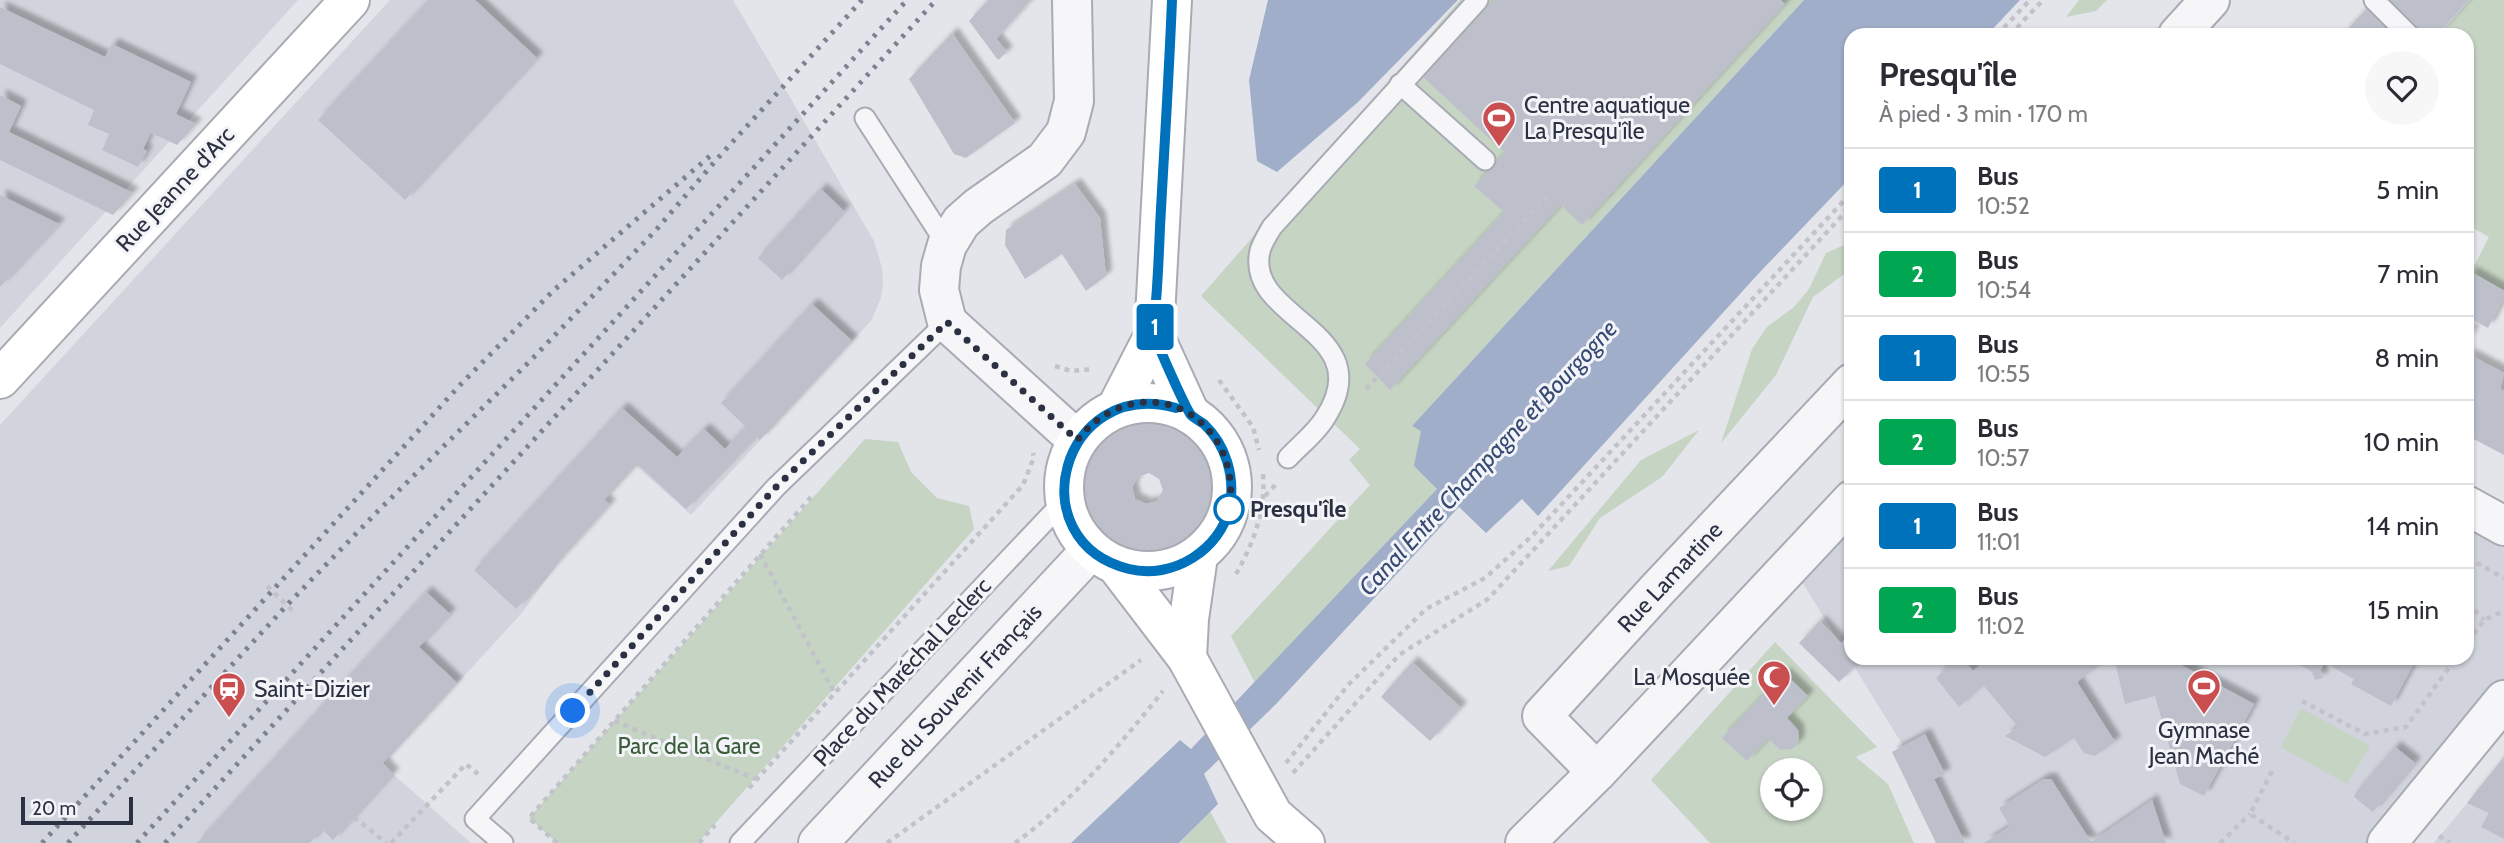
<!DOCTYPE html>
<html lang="fr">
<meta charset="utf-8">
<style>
body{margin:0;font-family:Cabin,sans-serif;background:#f7f7f7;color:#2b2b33;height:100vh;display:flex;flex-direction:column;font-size:26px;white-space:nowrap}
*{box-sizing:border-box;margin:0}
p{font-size:23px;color:#7c7c81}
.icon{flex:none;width:38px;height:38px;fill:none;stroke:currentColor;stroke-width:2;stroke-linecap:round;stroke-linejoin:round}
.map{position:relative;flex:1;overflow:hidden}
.sheet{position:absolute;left:1844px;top:28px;width:630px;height:637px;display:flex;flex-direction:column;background:#fff;border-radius:21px;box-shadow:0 2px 5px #0004}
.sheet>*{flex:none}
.badge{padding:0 14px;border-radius:5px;font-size:24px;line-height:46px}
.controls{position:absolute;left:1760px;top:758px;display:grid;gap:14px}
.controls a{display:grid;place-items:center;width:63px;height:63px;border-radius:50%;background:#fff;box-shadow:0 2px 5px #0004;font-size:35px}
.scale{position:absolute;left:21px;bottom:18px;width:112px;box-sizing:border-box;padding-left:7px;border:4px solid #2b3142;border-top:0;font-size:19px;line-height:24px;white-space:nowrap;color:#2b3142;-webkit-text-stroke:5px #f3f4f8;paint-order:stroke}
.you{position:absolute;width:35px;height:35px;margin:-18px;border:5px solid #fff;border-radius:50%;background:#1a73e8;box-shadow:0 0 0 10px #1a73e833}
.map>.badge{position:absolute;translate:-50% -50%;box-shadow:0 0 0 4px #fff}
.round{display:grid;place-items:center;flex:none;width:74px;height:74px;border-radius:37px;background:#f7f7f7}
.summary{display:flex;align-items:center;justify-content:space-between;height:119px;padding:0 35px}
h1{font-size:33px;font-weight:700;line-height:52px}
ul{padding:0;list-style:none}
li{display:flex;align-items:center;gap:21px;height:84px;padding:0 35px;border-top:2px solid #e1e1e2}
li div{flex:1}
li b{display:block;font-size:26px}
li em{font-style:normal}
li .badge{min-width:77px;font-weight:700;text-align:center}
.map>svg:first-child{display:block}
.built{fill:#d1d4dc}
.green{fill:#c6d4c4;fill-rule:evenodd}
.water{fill:#a0aec9}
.building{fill:#bdc0ca;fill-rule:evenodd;filter:url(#shadow)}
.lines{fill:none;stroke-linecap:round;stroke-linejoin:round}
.service-casing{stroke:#a8abb4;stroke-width:23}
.minor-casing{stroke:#a8abb4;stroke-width:42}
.tertiary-casing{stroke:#a8abb4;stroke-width:42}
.secondary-casing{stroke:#a8abb4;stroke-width:42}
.path{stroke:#c1c3c9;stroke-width:4.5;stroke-dasharray:5 5;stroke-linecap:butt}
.service{stroke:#f6f6f9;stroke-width:19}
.minor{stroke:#f6f6f9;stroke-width:38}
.tertiary{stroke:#f6f6f9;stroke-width:38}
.secondary{stroke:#fff;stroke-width:38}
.rail{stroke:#7d8293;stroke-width:5;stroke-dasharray:3.5 7;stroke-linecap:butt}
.line-casing{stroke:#fff;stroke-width:16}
.line{stroke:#0072bc;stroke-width:10}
.walk{stroke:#2b3142;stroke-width:7;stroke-dasharray:0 12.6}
.stop-dot{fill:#fff;stroke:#0072bc;stroke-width:3.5}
.labels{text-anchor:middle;stroke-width:6;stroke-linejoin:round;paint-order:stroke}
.poi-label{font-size:23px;fill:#2b3142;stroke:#f3f4f8;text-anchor:start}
.street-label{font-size:23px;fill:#2b3142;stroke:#f3f4f8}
.stop-label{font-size:23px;font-weight:bold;fill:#2b3142;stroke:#f3f4f8;text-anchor:start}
.park-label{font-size:23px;fill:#3b5d39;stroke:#f3f4f8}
.water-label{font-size:24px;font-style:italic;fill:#374a74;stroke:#f3f4f8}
</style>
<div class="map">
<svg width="2504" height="843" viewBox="0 0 2504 843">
<defs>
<filter id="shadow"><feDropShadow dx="6" dy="-6" stdDeviation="2" flood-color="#0004"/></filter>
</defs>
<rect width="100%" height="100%" fill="#e3e5ea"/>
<g class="built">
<polygon points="0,0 298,0 0,328"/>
<polygon points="390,0 733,0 874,241 882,268 883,283 881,298 871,321 691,515 636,466 605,499 521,614 384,763 393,774 471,843 0,843 0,425"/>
<polygon points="1851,500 1852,658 2468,658 2468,506 2504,526 2504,700 2387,843 1963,843 1791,564"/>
<polygon points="2504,757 2504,843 2434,843 2467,803"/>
</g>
<g class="green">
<polygon points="1460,0 1804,0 1412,426 1421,430 1438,488 1255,683 1231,636 1370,485 1349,460 1360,449 1201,296"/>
<polygon points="2079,0 2107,0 2096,11 2066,17"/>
<polygon points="2470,0 2504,0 2504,290 2471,272 2489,237 2468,225 2468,35 2439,35"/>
<polygon points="1851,242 1851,269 1813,297 1776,375 1721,443 1752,349 1767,327 1794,307 1809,289 1826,253"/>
<polygon points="1699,430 1662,477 1600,518 1569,566 1548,571 1641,460"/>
<polygon points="865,439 898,442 911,472 937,498 969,506 974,529 698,843 557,843 529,818"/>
<path d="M1775,642L1877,747L1856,757L1888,784L1914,843H1710L1651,780ZM1773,770H1811V808H1773Z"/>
<polygon points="2301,708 2370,746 2347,784 2281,747"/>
<polygon points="1210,811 1227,843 1180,843"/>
</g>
<g class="water">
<polygon points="1268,0 1458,0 1357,103 1277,172 1257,161 1249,80"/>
<polygon points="1804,0 2020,0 1987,35 1852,35 1851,177 1760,272 1538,516 1522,499 1486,533 1459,507 1276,704 1204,774 1218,804 1179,843 1071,843 1180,740 1191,749 1437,489 1414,466 1421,431 1412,426"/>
</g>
<g class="building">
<polygon points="429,0 475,0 537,58 405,200 318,120"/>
<polygon points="988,0 1031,0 996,39 1007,52 998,60 969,21"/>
<polygon points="1494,0 1781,0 1785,4 1586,221 1582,225 1561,205 1390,390 1365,364 1504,212 1474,186 1505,153 1423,77"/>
<polygon points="2375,0 2469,0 2437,35 2342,35"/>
<polygon points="0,7 105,57 112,44 191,82 176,114 196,124 177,145 151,133 143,149 147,151 138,167 102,150 109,134 88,125 94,110 0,64"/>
<polygon points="952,33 1015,123 966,158 954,154 909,79"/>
<polygon points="0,95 21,106 9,132 133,193 113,215 0,160"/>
<polygon points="1075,184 1100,218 1106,276 1086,291 1062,254 1025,279 1005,245 1006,230"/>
<polygon points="821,189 844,211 782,280 758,258"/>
<polygon points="0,195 59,224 0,287"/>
<polygon points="2471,272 2504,291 2504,298 2488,328 2473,320 2468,328 2473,331 2468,341 2468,278"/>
<polygon points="812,304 852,341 760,440 756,436 686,509 637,464 604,500 610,505 516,609 474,570 622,408 677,457 704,429 725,449 746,427 721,403"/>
<polygon points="2468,354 2504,373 2500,389 2504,391 2504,455 2468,436"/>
<path d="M1142,423L1170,427L1195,443L1211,468L1213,497L1203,525L1182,545L1154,554L1125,551L1101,535L1086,510L1083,480L1093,453L1114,432ZM1149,473L1159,479L1163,490L1157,501L1146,504L1135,499L1132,487L1138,477Z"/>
<polygon points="426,592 450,614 419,647 457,683 383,763 393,774 354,817 333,840 322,829 310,843 197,843"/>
<polygon points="1820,621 1841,643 1852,633 1852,658 1864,658 1839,682 1799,643"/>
<polygon points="1957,658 1962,658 1973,671 1989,658 2074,658 2079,664 2086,658 2093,658 2098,666 2077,682 2115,742 2095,756 2084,753 2074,738 2045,757 2005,736 2018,727 1983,685 1959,707 1936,678"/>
<polygon points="2114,658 2168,658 2254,704 2204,796 2180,784 2155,696 2125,704"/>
<polygon points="2297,658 2417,658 2391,706 2351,684 2354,679 2325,663 2320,670 2323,678 2315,680 2312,672 2300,665"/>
<polygon points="1412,662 1461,708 1430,741 1381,697"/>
<polygon points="1784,673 1808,696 1787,718 1798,730 1799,741 1792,749 1781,750 1768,739 1747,761 1722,738"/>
<polygon points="1925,734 1945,774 1934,779 1965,843 1936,843 1892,752"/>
<polygon points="2395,747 2415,763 2373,812 2354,797 2356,792"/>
<polygon points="2504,757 2504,839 2481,827 2489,813 2467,803"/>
<polygon points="2044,779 2051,779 2091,842 2152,800 2166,843 1984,843 2010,826 1999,808"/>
</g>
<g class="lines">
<g class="service-casing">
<g id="service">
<polyline points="2374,0 2409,35"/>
<polyline points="1400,84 1485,160"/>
<polyline points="865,118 947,245"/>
<path d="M1288,458C1300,445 1316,433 1325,418C1382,330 1244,320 1260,251C1262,243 1268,234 1272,227L1478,0"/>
<polyline points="503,843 475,819 776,487 947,322"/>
<polyline points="740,843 1065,500"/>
</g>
</g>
<g class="minor-casing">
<g id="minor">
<polyline points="1072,0 1074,101 1066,132 1045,160 978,207 961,222 947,245 941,266 939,290 947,322 1077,440"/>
<polyline points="2178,35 2210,0"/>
<polyline points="2468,506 2504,526"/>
<polyline points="1597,772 1542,716 1657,590 1852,383"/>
<polyline points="1525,843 1597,772 1852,500"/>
<polyline points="2387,843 2504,700"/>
</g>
</g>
<g class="tertiary-casing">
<polyline id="tertiary" points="818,843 1091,550"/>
</g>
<g class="secondary-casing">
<g id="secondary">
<polyline points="1154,335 1190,414"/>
<polyline points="0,379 350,0"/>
<circle cx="1148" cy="487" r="84"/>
<polyline points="1116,409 1154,335 1172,0"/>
<polyline points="1116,565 1187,658 1273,815 1305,843"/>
<polyline points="1187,658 1189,619 1198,556"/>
</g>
</g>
<g class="path">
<polyline points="1997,35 2030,0"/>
<polyline points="2010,35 2043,0"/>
<polyline points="1055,366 1071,371 1094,369"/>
<polyline points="1219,380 1253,427 1259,450"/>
<polyline points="1366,389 1549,194"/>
<polyline points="1265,496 1278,482"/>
<polyline points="760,554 834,692"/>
<polyline points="2468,558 2504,578"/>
<path d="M1236,574C1254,542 1266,510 1263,473"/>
<polyline points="267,586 293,611"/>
<polyline points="2468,603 2484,620"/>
<polyline points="2468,642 2484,620 2504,611"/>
<polyline points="2302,701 2365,734 2406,727 2456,658"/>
<polyline points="614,721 756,779"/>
<polyline points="1286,763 1348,685 1426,609 1485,578 1532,536 1852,192"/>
<polyline points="2272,771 2250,814 2294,843"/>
<polyline points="1293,773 1399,655 1488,599 1852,205"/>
<polyline points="749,788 1023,485 1034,457 1033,453"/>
<polyline points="354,817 386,843"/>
<polyline points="2439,836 2450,843"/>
<polyline points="391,843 466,764 478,774"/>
<polyline points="557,843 529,818 811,497"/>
<polyline points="699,843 715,825"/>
<polyline points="887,843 1141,660"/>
<path d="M1015,843C1073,801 1119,746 1163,691"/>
<polyline points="2220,843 2250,814"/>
</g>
<use href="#service" class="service"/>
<use href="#minor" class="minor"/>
<use href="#tertiary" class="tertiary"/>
<use href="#secondary" class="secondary"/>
<g class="rail">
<polyline points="42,843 460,385 554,290 710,156"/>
<polyline points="68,843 287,605 378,511 531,360 656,230 717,159 862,0"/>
<polyline points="137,843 907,0"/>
<polyline points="165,843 936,0"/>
</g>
</g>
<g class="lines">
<g class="line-casing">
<path id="line" d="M1172,0C1169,76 1164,152 1160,227C1159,252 1158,277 1156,301C1156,312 1153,323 1154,333C1155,340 1186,409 1191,415C1194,418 1200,421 1204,424C1226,445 1235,476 1230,506C1221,550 1172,580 1129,569C1017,541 1062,376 1176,408"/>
</g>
<use href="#line" class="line"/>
<path class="walk" d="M573,711L776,487L947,322L1077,440C1083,434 1089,426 1096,421C1164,370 1243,430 1229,509"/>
</g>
<defs>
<g id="stadium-pin" transform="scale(1.75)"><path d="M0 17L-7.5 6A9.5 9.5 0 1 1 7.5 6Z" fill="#c94e50" stroke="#f3f4f8"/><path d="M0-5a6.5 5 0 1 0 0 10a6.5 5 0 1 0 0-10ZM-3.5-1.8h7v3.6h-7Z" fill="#fff"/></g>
<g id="mosque-pin" transform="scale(1.75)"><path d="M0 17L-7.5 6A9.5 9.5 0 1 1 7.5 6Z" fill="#c94e50" stroke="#f3f4f8"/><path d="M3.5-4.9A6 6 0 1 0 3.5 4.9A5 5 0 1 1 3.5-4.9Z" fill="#fff"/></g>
<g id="station-pin" transform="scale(1.75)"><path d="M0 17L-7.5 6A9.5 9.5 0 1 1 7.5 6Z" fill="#c94e50" stroke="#f3f4f8"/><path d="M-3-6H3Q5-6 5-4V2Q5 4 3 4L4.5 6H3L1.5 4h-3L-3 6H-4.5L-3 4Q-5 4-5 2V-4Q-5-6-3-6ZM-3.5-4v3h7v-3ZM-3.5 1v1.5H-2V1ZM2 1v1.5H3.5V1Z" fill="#fff"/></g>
</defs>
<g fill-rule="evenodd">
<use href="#stadium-pin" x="1499" y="118"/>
<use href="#mosque-pin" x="1774" y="677"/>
<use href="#stadium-pin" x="2204" y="686"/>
<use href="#station-pin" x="229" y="689"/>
</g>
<circle class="stop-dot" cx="1229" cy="509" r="14"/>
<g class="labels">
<g class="poi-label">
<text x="1524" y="113">Centre aquatique<tspan x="1524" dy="26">La Presqu'île</tspan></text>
<text x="1750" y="685" text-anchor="end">La Mosquée</text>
<text x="254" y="697">Saint-Dizier</text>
<text x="2204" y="738" text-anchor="middle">Gymnase<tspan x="2204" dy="26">Jean Maché</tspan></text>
</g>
<g class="street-label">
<text transform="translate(175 189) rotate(-47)" y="8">Rue Jeanne d'Arc</text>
<text transform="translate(1670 577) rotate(-47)" y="8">Rue Lamartine</text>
<text transform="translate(902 672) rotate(-47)" y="8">Place du Maréchal Leclerc</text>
<text transform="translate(955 696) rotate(-47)" y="8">Rue du Souvenir Français</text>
</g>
<g class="stop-label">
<text x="1250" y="517">Presqu'île</text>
</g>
<g class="park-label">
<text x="689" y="754">Parc de la Gare</text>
</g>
<g class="water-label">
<text transform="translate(1488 458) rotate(-47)" y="8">Canal Entre Champagne et Bourgogne</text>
</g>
</g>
</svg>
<div class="controls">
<a><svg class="icon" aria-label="locate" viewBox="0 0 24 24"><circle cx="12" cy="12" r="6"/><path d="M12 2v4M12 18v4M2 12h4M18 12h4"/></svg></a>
</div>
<div class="scale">20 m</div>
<div class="you" style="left:573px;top:711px"></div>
<b class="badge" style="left:1155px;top:327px;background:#0072bc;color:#fff">1</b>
<section class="sheet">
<div class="summary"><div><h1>Presqu'île</h1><p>À pied · 3 min · 170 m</p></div><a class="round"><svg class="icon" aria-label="heart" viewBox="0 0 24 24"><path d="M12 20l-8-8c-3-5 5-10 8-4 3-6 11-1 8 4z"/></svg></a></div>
<ul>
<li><span class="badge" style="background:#0072bc;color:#fff">1</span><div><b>Bus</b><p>10:52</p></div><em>5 min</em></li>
<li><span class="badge" style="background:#00a651;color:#fff">2</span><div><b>Bus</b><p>10:54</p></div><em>7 min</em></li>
<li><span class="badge" style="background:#0072bc;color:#fff">1</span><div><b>Bus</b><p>10:55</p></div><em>8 min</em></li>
<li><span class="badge" style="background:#00a651;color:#fff">2</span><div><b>Bus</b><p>10:57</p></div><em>10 min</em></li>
<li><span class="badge" style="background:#0072bc;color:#fff">1</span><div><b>Bus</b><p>11:01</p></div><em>14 min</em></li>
<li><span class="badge" style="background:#00a651;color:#fff">2</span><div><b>Bus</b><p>11:02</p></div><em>15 min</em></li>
</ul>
</section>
</div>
